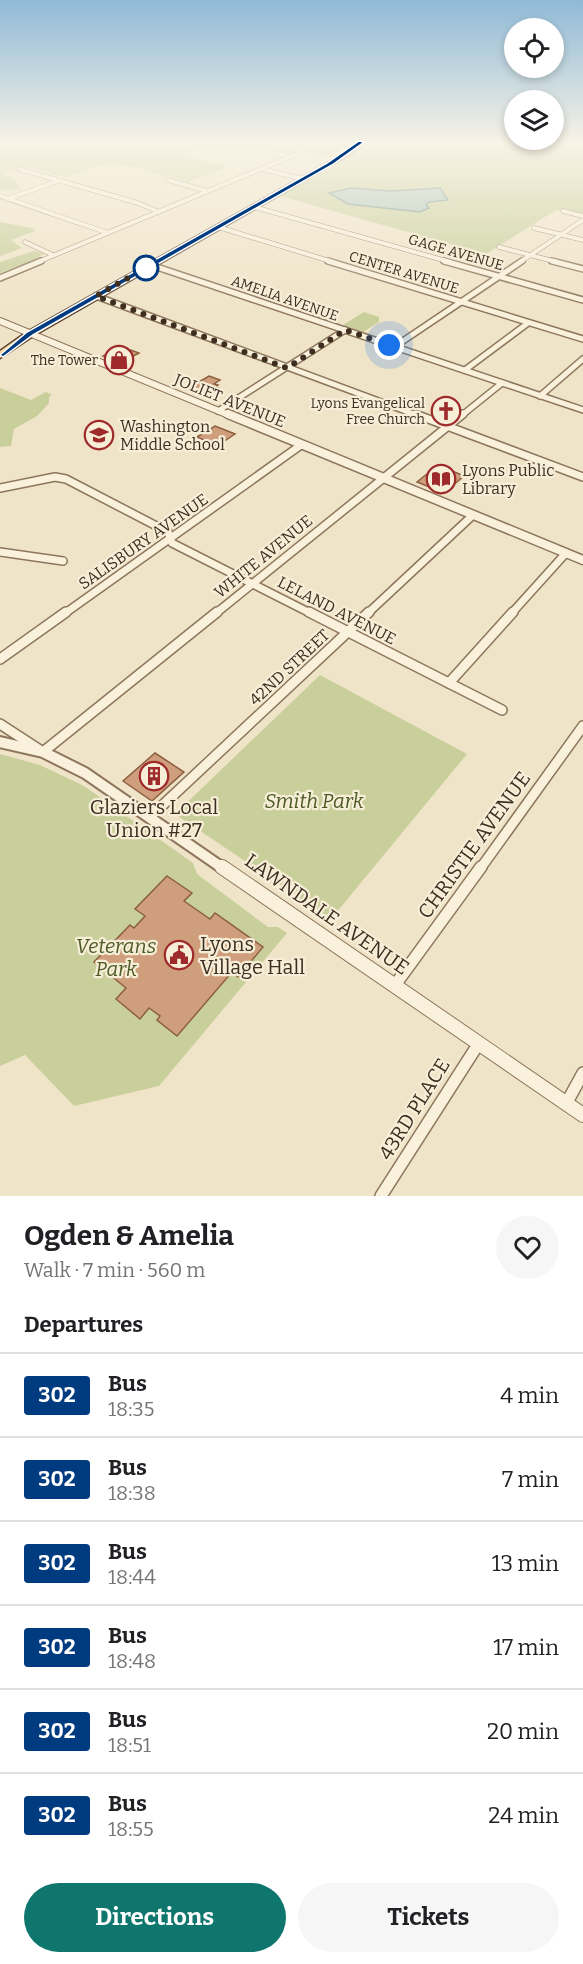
<!DOCTYPE html>
<meta charset="utf-8">
<style>
body{margin:0;font-family:Bitter,serif;background:#f6f6f6;color:#202124;height:100vh;display:flex;flex-direction:column;font-size:22px;white-space:nowrap}
*{box-sizing:border-box;margin:0}
p{font-size:20px;color:#757577}
.icon{flex:none;width:33px;height:33px;fill:none;stroke:currentColor;stroke-width:2;stroke-linecap:round;stroke-linejoin:round}
.map{position:relative;height:1196px;overflow:hidden}
.sheet{display:flex;flex-direction:column;background:#fff;flex:1}
.sheet>*{flex:none}
.badge{padding:0 12px;border-radius:4px;font-size:21px;line-height:39px}
.buttons{position:absolute;left:504px;top:18px;display:grid;gap:12px}
.buttons a{display:grid;place-items:center;width:60px;height:60px;border-radius:50%;background:#fff;box-shadow:0 3px 9px #0003;font-size:30px}
.you{position:absolute;width:30px;height:30px;margin:-15px;border:4px solid #fff;border-radius:50%;background:#1a73e8;box-shadow:0 0 0 9px #1a73e833}
.map>.badge{position:absolute;translate:-50% -50%;box-shadow:0 0 0 3px #fff}
h2{padding:0 24px;font-size:22px;line-height:54px}
.round{display:grid;place-items:center;flex:none;width:63px;height:63px;border-radius:32px;background:#f6f6f6}
.summary{display:flex;align-items:center;justify-content:space-between;height:102px;padding:0 24px}
h1{font-size:28px;font-weight:700;line-height:45px}
.action{display:flex;gap:12px;margin-top:auto;padding:12px 24px}
.action a{flex:1;height:69px;border-radius:36px;background:#0f766e;color:#fff;font-size:24px;font-weight:700;line-height:69px;text-align:center}
.action a+a{background:#f6f6f6;color:#202124}
ul{padding:0;list-style:none}
li{display:flex;align-items:center;gap:18px;height:84px;padding:0 24px;border-top:2px solid #e0e0e0}
li div{flex:1}
li b{display:block;font-size:22px}
li em{font-style:normal}
li .badge{min-width:66px;font-weight:700;text-align:center}
.map>svg:first-child{display:block}
.green{fill:#c9cf9b}
.water{fill:#a9c4bc;stroke:#6f938a;stroke-width:1.5}
.building{fill:#cf9f7d;stroke:#8d5f41;stroke-width:1.5}
.lines{fill:none;stroke-linecap:round;stroke-linejoin:round}
.minor-far4-casing{stroke:#8d765c;stroke-width:5}
.minor-far3-casing{stroke:#8d765c;stroke-width:8}
.minor-far2-casing{stroke:#8d765c;stroke-width:10}
.minor-far1-casing{stroke:#8d765c;stroke-width:12}
.minor-casing{stroke:#8d765c;stroke-width:14}
.tertiary-far3-casing{stroke:#8d765c;stroke-width:8}
.tertiary-far2-casing{stroke:#8d765c;stroke-width:11}
.tertiary-far1-casing{stroke:#8d765c;stroke-width:14}
.tertiary-casing{stroke:#8d765c;stroke-width:16}
.primary-casing{stroke:#5b4430;stroke-width:3}
.minor-far4{stroke:#faf1dc;stroke-width:4}
.minor-far3{stroke:#faf1dc;stroke-width:5}
.minor-far2{stroke:#faf1dc;stroke-width:7}
.minor-far1{stroke:#faf1dc;stroke-width:9}
.minor{stroke:#faf1dc;stroke-width:11}
.tertiary-far3{stroke:#faf1dc;stroke-width:6}
.tertiary-far2{stroke:#faf1dc;stroke-width:8}
.tertiary-far1{stroke:#faf1dc;stroke-width:10}
.tertiary{stroke:#faf1dc;stroke-width:14}
.primary{fill:#f3d9a0;fill-rule:evenodd}
.line{fill:#003b80;stroke:#fff;stroke-width:1.5}
.walk{stroke:#3d2e20;stroke-width:6;stroke-dasharray:0 10.8}
.stop-dot{fill:#fff;stroke:#003b80;stroke-width:3}
.labels{text-anchor:middle;stroke-width:4.5;stroke-linejoin:round;paint-order:stroke}
.far-street-label{font-size:14px;fill:#3d2e20;stroke:#f7eed8}
.far-poi-label{font-size:14px;fill:#3d2e20;stroke:#f7eed8;text-anchor:end}
.street-label{font-size:16px;fill:#3d2e20;stroke:#f7eed8}
.poi-label{font-size:16px;fill:#3d2e20;stroke:#f7eed8;text-anchor:start}
.near-park-label{font-size:20px;font-style:italic;fill:#4d5a26;stroke:#f7eed8}
.near-poi-label{font-size:20px;fill:#3d2e20;stroke:#f7eed8}
.near-street-label{font-size:20px;fill:#3d2e20;stroke:#f7eed8}
</style>
<div class="map">
<svg width="583" height="1196" viewBox="0 0 583 1196">
<rect width="100%" height="100%" fill="#f0e4c8"/>
<g class="green">
<polygon points="0,142 352,142 347,147 342,146 330,158 306,152 298,155 244,144 210,142 185,156 227,167 188,182 130,166 106,164 65,177 24,166 5,171 3,175 13,178 21,189 0,190"/>
<polygon points="364,142 583,142 583,215 556,210 486,254 280,196 346,159"/>
<polygon points="0,222 32,228 35,231 11,240 22,248 0,256"/>
<polygon points="34,251 44,254 26,264 0,273 0,262"/>
<polygon points="364,312 379,317 379,322 363,332 343,325"/>
<polygon points="0,388 31,400 46,392 52,395 49,397 49,403 37,416 14,429 11,446 0,447"/>
<polygon points="320,675 467,754 331,919 175,814"/>
<polygon points="0,754 40,765 84,786 193,863 197,874 268,927 278,927 287,933 159,1086 74,1106 25,1055 0,1066"/>
</g>
<polygon class="water" points="351,188 391,191 440,188 448,200 429,202 426,205 429,208 420,212 348,204 329,193"/>
<g class="building">
<polygon points="116,350 124,353 131,350 139,353 120,363 103,356"/>
<polygon points="209,376 220,380 214,384 218,385 215,387 218,388 208,394 190,387"/>
<polygon points="215,426 235,434 217,446 197,437"/>
<polygon points="438,465 464,476 444,493 417,482"/>
<polygon points="155,753 184,772 152,801 123,781"/>
<polygon points="167,876 192,893 184,901 210,919 215,913 263,947 238,977 232,972 177,1036 157,1020 160,1016 149,1008 140,1019 116,999 126,988 94,962 130,925 134,928 145,916 135,909"/>
</g>
<g class="lines">
<g class="minor-far4-casing">
<g id="minor-far4">
<polyline points="264,151 290,157"/>
<polyline points="19,169 138,203 159,212"/>
<polyline points="262,169 303,179"/>
<polyline points="168,180 207,191"/>
<polyline points="0,196 108,233"/>
<polyline points="7,199 58,181"/>
<polyline points="254,207 450,262"/>
<polyline points="563,211 583,216"/>
<polyline points="218,227 333,262"/>
<polyline points="534,228 583,240"/>
<polyline points="25,242 53,255"/>
<polyline points="499,247 557,262"/>
<polyline points="38,262 304,151"/>
<polyline points="520,262 583,220"/>
</g>
</g>
<g class="minor-far3-casing">
<g id="minor-far3">
<polyline points="328,261 583,339"/>
<polyline points="444,261 583,300"/>
<polyline points="552,261 583,269"/>
<polyline points="151,265 583,410"/>
<polyline points="0,278 41,261"/>
<polyline points="96,296 419,416"/>
<polyline points="394,347 522,261"/>
<polyline points="465,370 528,323"/>
<polyline points="540,396 583,359"/>
<polyline points="218,411 345,330"/>
<polyline points="461,416 502,383"/>
</g>
</g>
<g class="minor-far2-casing">
<g id="minor-far2">
<polyline points="415,414 583,477"/>
<polyline points="0,488 55,477 66,479 168,532 172,543 312,614"/>
<polyline points="0,552 63,561"/>
<polyline points="64,614 301,445"/>
<polyline points="215,614 463,414"/>
<polyline points="367,614 473,515"/>
<polyline points="511,614 566,553"/>
</g>
</g>
<g class="minor-far1-casing">
<g id="minor-far1">
<polyline points="309,612 502,710"/>
<polyline points="0,659 66,612"/>
<polyline points="449,683 513,612"/>
<polyline points="0,724 43,752 217,612"/>
<polyline points="151,816 369,612"/>
<polyline points="480,869 583,726"/>
</g>
</g>
<g class="minor-casing">
<g id="minor">
<polyline points="395,985 481,867"/>
<polyline points="566,1104 583,1073"/>
<polyline points="381,1196 479,1043"/>
</g>
</g>
<g class="tertiary-far3-casing">
<polyline id="tertiary-far3" points="0,321 231,416"/>
</g>
<g class="tertiary-far2-casing">
<polyline id="tertiary-far2" points="228,414 583,560"/>
</g>
<g class="tertiary-far1-casing">
<polyline id="tertiary-far1" points="0,742 43,752 85,773 224,869"/>
</g>
<g class="tertiary-casing">
<polyline id="tertiary" points="222,867 583,1115"/>
</g>
<g class="primary-casing">
<polygon id="primary" points="357,142 364,142 349,155 33,336 0,358 0,351 27,332 345,153"/>
</g>
<use href="#minor-far4" class="minor-far4"/>
<use href="#minor-far3" class="minor-far3"/>
<use href="#minor-far2" class="minor-far2"/>
<use href="#minor-far1" class="minor-far1"/>
<use href="#minor" class="minor"/>
<use href="#tertiary-far3" class="tertiary-far3"/>
<use href="#tertiary-far2" class="tertiary-far2"/>
<use href="#tertiary-far1" class="tertiary-far1"/>
<use href="#tertiary" class="tertiary"/>
<use href="#primary" class="primary"/>
</g>
<linearGradient id="sky" x2="0" y2="1"><stop stop-color="#8fbad6"/><stop offset="0.46" stop-color="#f8f3e6"/><stop offset="1" stop-color="#f8f3e6" stop-opacity="0"/></linearGradient>
<rect width="583" height="310" fill="url(#sky)"/>
<polygon class="line" points="359,141 364,142 332,165 33,335 3,357 0,355 27,332 327,163"/>
<g class="lines">
<polyline class="walk" points="146,268 96,296 287,368 345,330 389,345"/>
</g>
<defs>
<g id="shop-ring" transform="scale(1.5)"><circle r="9.5" fill="#f7eed8" stroke="#9e2a2b" stroke-width="1.5"/><path d="M-5-2.5h2.3a2.7 3.5 0 0 1 5.4 0H5L5.5 6h-11ZM-1.5-2.5h3a1.5 2.3 0 0 0-3 0Z" fill="#9e2a2b"/></g>
<g id="church-ring" transform="scale(1.5)"><circle r="9.5" fill="#f7eed8" stroke="#9e2a2b" stroke-width="1.5"/><path d="M-1.2-6h2.4v3.5h3.3v2.4h-3.3V6h-2.4V-.1h-3.3v-2.4h3.3Z" fill="#9e2a2b"/></g>
<g id="school-ring" transform="scale(1.5)"><circle r="9.5" fill="#f7eed8" stroke="#9e2a2b" stroke-width="1.5"/><path d="M0-5L7-2L0 1L-7-2ZM-4 1L0 2.5L4 1V4Q0 6-4 4Z" fill="#9e2a2b"/></g>
<g id="library-ring" transform="scale(1.5)"><circle r="9.5" fill="#f7eed8" stroke="#9e2a2b" stroke-width="1.5"/><path d="M-6-4Q-3-5.5-.7-3.5V5Q-3 3-6 4ZM6-4Q3-5.5 .7-3.5V5Q3 3 6 4Z" fill="#9e2a2b"/></g>
<g id="building-ring" transform="scale(1.5)"><circle r="9.5" fill="#f7eed8" stroke="#9e2a2b" stroke-width="1.5"/><path d="M-4-6H4V6H1V3H-1V6H-4ZM-2.5-4.3h1.7v1.8h-1.7ZM.8-4.3h1.7v1.8H.8ZM-2.5-1h1.7V.8h-1.7ZM.8-1h1.7V.8H.8Z" fill="#9e2a2b"/></g>
<g id="civic-ring" transform="scale(1.5)"><circle r="9.5" fill="#f7eed8" stroke="#9e2a2b" stroke-width="1.5"/><path d="M-.6-6.5H3V-4.5H.6V-3L4-1V1h2V6H-6V1h2V-1L-.6-3ZM-1.2 2.5V6h2.4V2.5Z" fill="#9e2a2b"/></g>
</defs>
<g fill-rule="evenodd">
<use href="#shop-ring" x="119" y="360"/>
<use href="#church-ring" x="446" y="411"/>
<use href="#school-ring" x="99" y="435"/>
<use href="#library-ring" x="441" y="479"/>
<use href="#building-ring" x="154" y="776"/>
<use href="#civic-ring" x="179" y="955"/>
</g>
<circle class="stop-dot" cx="146" cy="268" r="12"/>
<g class="labels">
<g class="far-street-label">
<text transform="translate(456 252) rotate(16)" y="5">GAGE AVENUE</text>
<text transform="translate(404 272) rotate(17)" y="5">CENTER AVENUE</text>
<text transform="translate(285 298) rotate(19)" y="5">AMELIA AVENUE</text>
</g>
<g class="far-poi-label">
<text x="98" y="365">The Tower</text>
<text x="425" y="408">Lyons Evangelical<tspan x="425" dy="16">Free Church</tspan></text>
</g>
<g class="street-label">
<text transform="translate(230 400) rotate(22)" y="6">JOLIET AVENUE</text>
<text transform="translate(143 541) rotate(-35)" y="6">SALISBURY AVENUE</text>
<text transform="translate(263 556) rotate(-39)" y="6">WHITE AVENUE</text>
<text transform="translate(337 610) rotate(27)" y="6">LELAND AVENUE</text>
<text transform="translate(289 667) rotate(-43)" y="6">42ND STREET</text>
</g>
<g class="poi-label">
<text x="120" y="432">Washington<tspan x="120" dy="18">Middle School</tspan></text>
<text x="462" y="476">Lyons Public<tspan x="462" dy="18">Library</tspan></text>
</g>
<g class="near-park-label">
<text x="314" y="808">Smith Park</text>
<text x="116" y="953">Veterans<tspan x="116" dy="23">Park</tspan></text>
</g>
<g class="near-poi-label">
<text x="154" y="814">Glaziers Local<tspan x="154" dy="23">Union #27</tspan></text>
<text x="200" y="951" text-anchor="start">Lyons<tspan x="200" dy="23">Village Hall</tspan></text>
</g>
<g class="near-street-label">
<text transform="translate(474 845) rotate(-54)" y="7">CHRISTIE AVENUE</text>
<text transform="translate(327 914) rotate(35)" y="7">LAWNDALE AVENUE</text>
<text transform="translate(414 1109) rotate(-58)" y="7">43RD PLACE</text>
</g>
</g>
</svg>
<div class="buttons">
<a><svg class="icon" aria-label="locate" viewBox="0 0 24 24"><circle cx="12" cy="12" r="6"/><path d="M12 2v4M12 18v4M2 12h4M18 12h4"/></svg></a>
<a><svg class="icon" aria-label="layers" viewBox="0 0 24 24"><path d="M12 4l9 5-9 5-9-5zM3 14l9 5 9-5"/></svg></a>
</div>
<div class="you" style="left:389px;top:345px"></div>
</div>
<section class="sheet">
<div class="summary"><div><h1>Ogden &amp; Amelia</h1><p>Walk · 7 min · 560 m</p></div><a class="round"><svg class="icon" aria-label="heart" viewBox="0 0 24 24"><path d="M12 20l-8-8c-3-5 5-10 8-4 3-6 11-1 8 4z"/></svg></a></div>
<h2>Departures</h2>
<ul>
<li><span class="badge" style="background:#003b80;color:#fff">302</span><div><b>Bus</b><p>18:35</p></div><em>4 min</em></li>
<li><span class="badge" style="background:#003b80;color:#fff">302</span><div><b>Bus</b><p>18:38</p></div><em>7 min</em></li>
<li><span class="badge" style="background:#003b80;color:#fff">302</span><div><b>Bus</b><p>18:44</p></div><em>13 min</em></li>
<li><span class="badge" style="background:#003b80;color:#fff">302</span><div><b>Bus</b><p>18:48</p></div><em>17 min</em></li>
<li><span class="badge" style="background:#003b80;color:#fff">302</span><div><b>Bus</b><p>18:51</p></div><em>20 min</em></li>
<li><span class="badge" style="background:#003b80;color:#fff">302</span><div><b>Bus</b><p>18:55</p></div><em>24 min</em></li>
</ul>
<div class="action"><a>Directions</a><a>Tickets</a></div>
</section>
